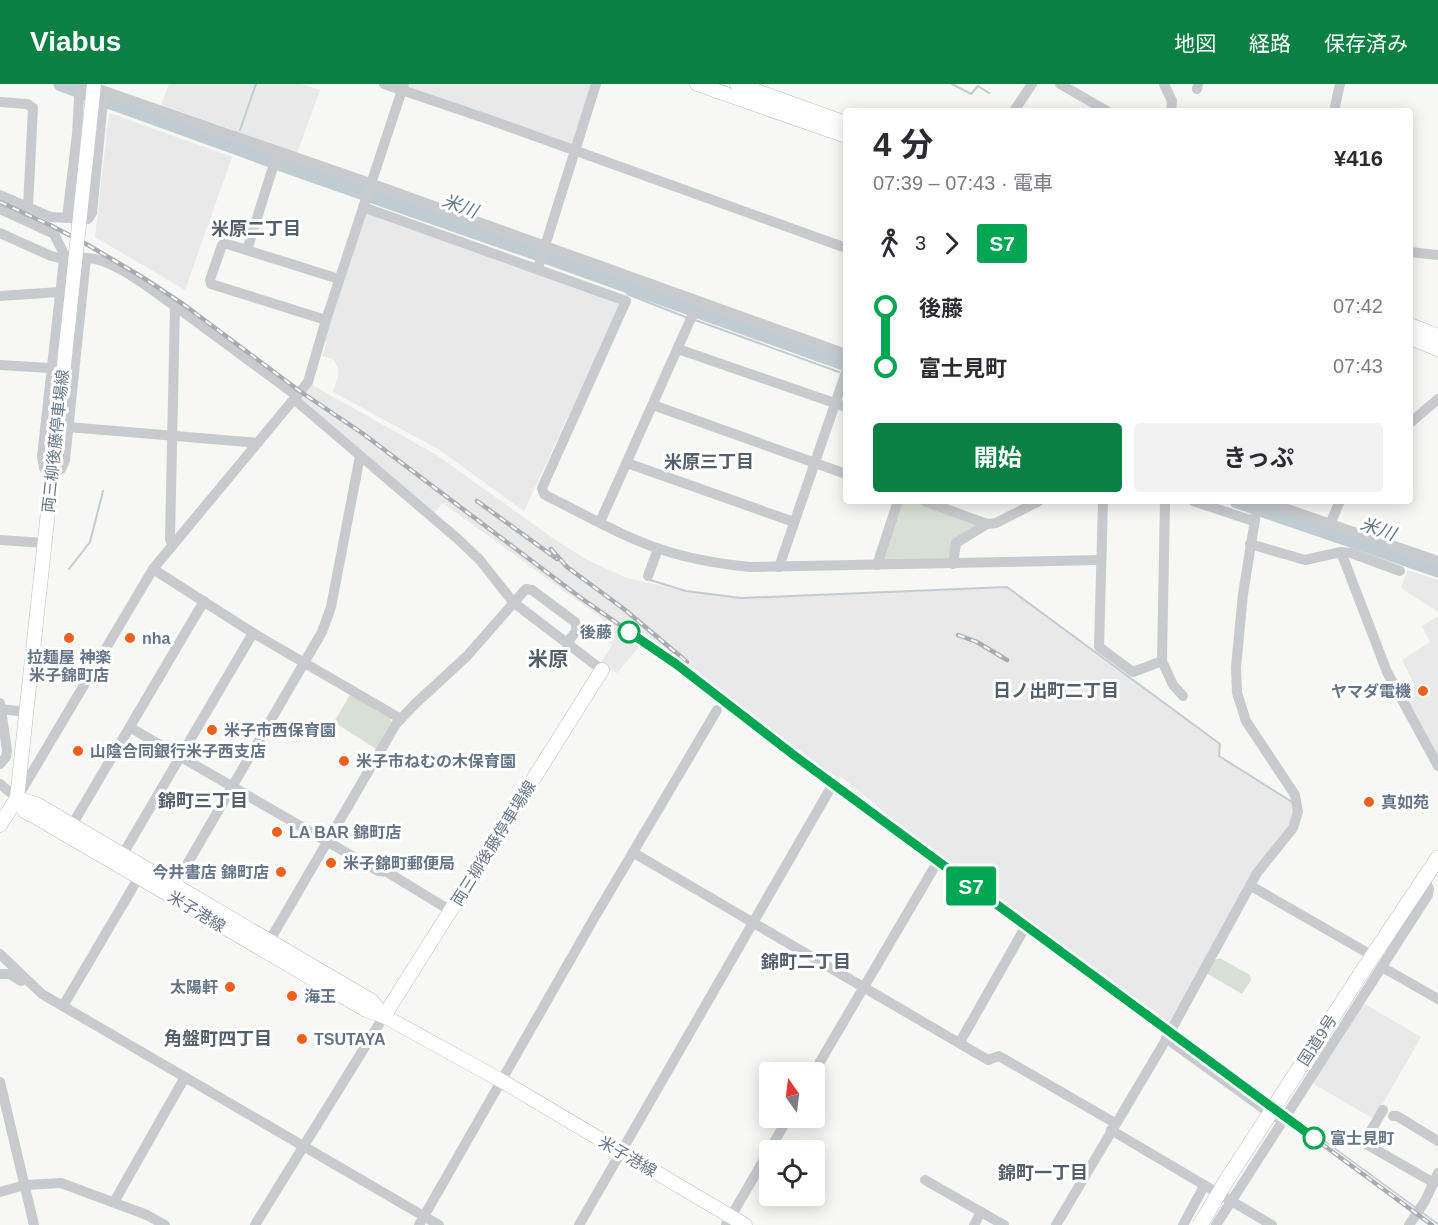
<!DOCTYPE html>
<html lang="ja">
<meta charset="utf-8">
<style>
body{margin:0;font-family:Helvetica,"Noto Sans JP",sans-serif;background:#f2f2f3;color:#2b2b33;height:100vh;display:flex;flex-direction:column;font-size:22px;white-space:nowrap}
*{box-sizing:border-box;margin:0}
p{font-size:20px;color:#7c7c81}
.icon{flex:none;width:33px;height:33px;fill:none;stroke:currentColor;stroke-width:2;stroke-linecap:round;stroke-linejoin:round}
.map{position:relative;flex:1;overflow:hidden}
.side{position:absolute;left:843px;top:24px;width:570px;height:396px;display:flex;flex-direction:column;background:#fff;border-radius:6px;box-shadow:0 3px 15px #0003}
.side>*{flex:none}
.badge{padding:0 12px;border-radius:4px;font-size:21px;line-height:39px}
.needle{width:39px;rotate:346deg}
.buttons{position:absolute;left:759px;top:978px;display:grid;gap:12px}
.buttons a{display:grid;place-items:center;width:66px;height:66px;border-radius:6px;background:#fff;box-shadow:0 3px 15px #0003;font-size:30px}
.map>.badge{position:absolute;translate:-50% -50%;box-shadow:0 0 0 3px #fff}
.legs{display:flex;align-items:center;gap:9px;height:66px;padding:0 30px;font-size:20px}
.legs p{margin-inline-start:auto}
.head{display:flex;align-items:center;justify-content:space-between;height:102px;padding:0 30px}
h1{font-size:33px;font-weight:700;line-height:45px}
.cta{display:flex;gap:12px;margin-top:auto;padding:12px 30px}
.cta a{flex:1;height:69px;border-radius:6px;background:#0b8043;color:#fff;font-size:24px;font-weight:700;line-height:69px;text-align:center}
.cta a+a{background:#f2f2f3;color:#2b2b33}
ul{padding:0 30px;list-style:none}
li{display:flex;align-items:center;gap:21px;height:60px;font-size:22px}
li i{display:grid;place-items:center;width:9px;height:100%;margin:0 8px;background:currentColor}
li i::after{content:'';width:15px;height:15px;margin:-8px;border:4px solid;border-radius:50%;background:#fff}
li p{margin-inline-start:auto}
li:first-child i{background:linear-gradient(#0000 50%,currentColor 0)}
li:last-child i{background:linear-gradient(currentColor 50%,#0000 0)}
header{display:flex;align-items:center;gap:36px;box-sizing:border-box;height:84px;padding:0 30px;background:#0b8043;color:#fff}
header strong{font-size:28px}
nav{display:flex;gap:33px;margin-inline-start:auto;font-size:21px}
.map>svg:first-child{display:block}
.built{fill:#e8e9e8}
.green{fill:#d8e0d5}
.water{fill:#c1ccd2}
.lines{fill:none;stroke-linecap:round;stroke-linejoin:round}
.stream{stroke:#c1ccd2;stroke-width:2}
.river{stroke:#c1ccd2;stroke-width:15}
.major-casing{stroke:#babec2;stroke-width:15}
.highway-casing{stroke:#b9bcc0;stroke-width:16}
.minor{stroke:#c7cbce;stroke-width:10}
.major{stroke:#fff;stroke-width:14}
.highway{stroke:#fff;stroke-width:15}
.rail-casing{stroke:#a7acb3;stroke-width:4.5}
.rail{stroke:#fff;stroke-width:2;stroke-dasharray:7;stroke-linecap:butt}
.major-bridge-casing{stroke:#babec2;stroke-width:15;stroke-linecap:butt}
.highway-bridge-casing{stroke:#b9bcc0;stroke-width:16;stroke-linecap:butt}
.major-bridge{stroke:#fff;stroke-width:14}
.highway-bridge{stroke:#fff;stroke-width:15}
.line-1-casing{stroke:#fff;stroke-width:14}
.line-1{stroke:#00a651;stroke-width:9}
.stop-1-dot{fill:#fff;stroke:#00a651;stroke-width:3}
.poi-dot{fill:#ef601d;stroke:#fff;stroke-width:2}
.labels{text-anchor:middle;stroke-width:6;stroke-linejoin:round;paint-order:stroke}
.street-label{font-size:16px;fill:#657588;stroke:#fff}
.stop-label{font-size:16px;font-weight:bold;fill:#657588;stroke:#fff;text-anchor:end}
.poi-label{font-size:16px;font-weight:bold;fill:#657588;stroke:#fff;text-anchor:start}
.water-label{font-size:18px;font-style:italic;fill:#607783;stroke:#fff}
.neighbourhood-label{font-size:18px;font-weight:bold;fill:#535f6c;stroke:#fff}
.quarter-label{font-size:20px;font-weight:bold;fill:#535f6c;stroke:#fff}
</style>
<header>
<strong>Viabus</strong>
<nav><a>地図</a><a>経路</a><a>保存済み</a></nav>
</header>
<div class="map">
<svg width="1438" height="1141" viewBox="0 0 1438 1141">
<rect width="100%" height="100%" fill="#f7f8f4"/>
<g class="built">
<polygon points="169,0 301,0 320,6 297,69 237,49 234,46 161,21"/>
<polygon points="408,0 591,0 573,59 569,61 408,4"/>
<polygon points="109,29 232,73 185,206 95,153"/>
<polygon points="365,129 618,215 620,221 524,427 438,365 333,308 338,293 338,284 333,275 322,272 327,258 323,256"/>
<polygon points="312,301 435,370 557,457 589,477 627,494 685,507 742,514 1007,504 1220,660 1218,672 1292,718 1294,728 1292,737 1168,940 897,742 874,719 841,693 829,702 662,574 641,561 617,589 600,580 612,561 596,547 603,535 443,419 433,430 300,315"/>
<polygon points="1407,486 1438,496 1438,528 1401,504"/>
<polygon points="1438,532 1438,676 1403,612 1415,602 1402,576 1430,558 1422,542"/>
<polygon points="1363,919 1421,953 1374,1035 1312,999"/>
</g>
<g class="green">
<polygon points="901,417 913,417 975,439 976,444 948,476 883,477"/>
<polygon points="351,609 390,632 391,638 376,665 334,638"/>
<polygon points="1220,874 1250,891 1251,896 1242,910 1206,889 1214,876"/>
</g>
<polygon class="water" points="844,697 904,748 1438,1139 1438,1141 903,749"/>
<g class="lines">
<g class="stream">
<polyline points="952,0 971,10 978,2 989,9"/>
<polyline points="240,46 256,0"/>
<polyline points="627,210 688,234"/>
<polyline points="695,236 839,288"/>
<polyline points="69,485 90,458 103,407"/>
<polyline points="650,496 686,507 741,514 1007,503 1220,660 1219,672 1292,718"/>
</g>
<g class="river">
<polyline points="61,0 315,92 528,166 846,280"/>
<polyline points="1237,417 1438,486"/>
</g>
<g class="major-casing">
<g id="major">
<polyline points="697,0 846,52"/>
<polyline points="737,0 846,39"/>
<polyline points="85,85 94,0"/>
<polyline points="1410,241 1438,252"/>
<polyline points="1410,254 1438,265"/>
<polyline points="17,714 24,727 34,732 366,926 384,932 502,997 745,1141"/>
<polyline points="17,714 38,721 372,917 384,932"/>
<polyline points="0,741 17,714 70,225"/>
<polyline points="384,932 602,586"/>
</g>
</g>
<g class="highway-casing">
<polyline id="highway" points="1360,891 1438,774"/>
</g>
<g class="minor">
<polyline points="84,0 370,99 846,270"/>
<polyline points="384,0 493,37 846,164"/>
<polyline points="1060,0 1107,27"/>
<polyline points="1164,0 1172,17 1171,27"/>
<polyline points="1197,5 1198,0"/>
<polyline points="0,18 27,20 33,24 28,123"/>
<polyline points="1014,27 1032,0"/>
<polyline points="1334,27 1340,0"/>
<polyline points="0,111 51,133 88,135 92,129 104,7"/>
<path d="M363,123L626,217L542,404L544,410L547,412C584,430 621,452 660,465C689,475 720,480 750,483L1101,476"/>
<polyline points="0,125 54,150 65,172"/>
<polyline points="67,134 77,50 79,14 83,0"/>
<polyline points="0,149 51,172 64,175 65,172 86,174 65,376 61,385 51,392 44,384 42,372 64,175"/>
<polyline points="247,166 278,67"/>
<polyline points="1410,168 1438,171"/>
<path d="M86,174C114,174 151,206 175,222"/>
<polyline points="538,184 596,0"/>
<polyline points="0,212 60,208"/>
<polyline points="326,236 211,200 210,196 222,161 224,159 339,195"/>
<polyline points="678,265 846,323"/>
<polyline points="0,281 50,284"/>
<polyline points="295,316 459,456 479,475 513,518 602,586"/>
<polyline points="653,321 846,390"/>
<polyline points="1410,339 1438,315"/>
<polyline points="68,343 258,359"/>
<polyline points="627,379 794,438"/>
<polyline points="924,417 987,440 996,439 1039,417"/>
<polyline points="1103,417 1099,563 1133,588 1162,577 1165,417"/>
<polyline points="1193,417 1253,437"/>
<polyline points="1264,417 1438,477"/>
<polyline points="600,438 692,232"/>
<polyline points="1330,440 1340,417"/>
<polyline points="0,456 45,459"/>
<polyline points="1250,460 1305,476 1341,468 1351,469 1400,487"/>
<polyline points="173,461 170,455 175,222 297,312"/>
<polyline points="1341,468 1387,588 1438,682"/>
<polyline points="953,480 956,459 987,440"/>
<polyline points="877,481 898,417"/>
<polyline points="779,483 846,288"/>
<polyline points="153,485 253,549 401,635"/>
<polyline points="648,492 658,465"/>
<polyline points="1162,577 1173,601 1183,612"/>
<polyline points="0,619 7,666 6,673 0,680"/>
<polyline points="0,625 27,628"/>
<polyline points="131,644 378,787 387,788 451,827"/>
<polyline points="0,700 17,714 153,485 308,298 326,236 404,0"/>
<polyline points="72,741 204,517"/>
<polyline points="634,769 988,976 999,972 1115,1039"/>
<polyline points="123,770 253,549"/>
<polyline points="1251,802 1373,872"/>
<polyline points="171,808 322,548 331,523 360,372"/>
<polyline points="270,856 396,640 415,620 467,572 524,507 526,505 532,506 575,538 577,546 567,559"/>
<polyline points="0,870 42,910 439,1141"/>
<polyline points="1382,883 1438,915"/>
<polyline points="0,890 10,890 21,897"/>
<polyline points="63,922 139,793"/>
<polyline points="1166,954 1275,1033"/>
<polyline points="960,958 1023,847"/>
<polyline points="814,988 935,782"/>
<polyline points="0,998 34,1141"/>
<polyline points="1383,1026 1366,1055 1366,1060 1434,1099"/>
<polyline points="1393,1032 1397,1032 1438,1057"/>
<polyline points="1111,1046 1272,1141"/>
<polyline points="925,1096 1004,1141"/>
<polyline points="0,1108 25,1101 61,1099 147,1131 165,1141"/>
<polyline points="114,1118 185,993"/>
<polyline points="255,1141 384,932"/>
<polyline points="419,1141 593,836 717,626"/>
<polyline points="579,1141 830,705"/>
<polyline points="726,1141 788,1034"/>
<polyline points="974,1141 981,1128"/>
<polyline points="1056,1141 1164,959 1257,789 1293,744 1298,728 1295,711 1246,637 1237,609 1236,583 1243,510 1258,417"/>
<polyline points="1183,1141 1204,1102"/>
<polyline points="1216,1141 1428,811 1429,805 1424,795"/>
<polyline points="1409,1141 1425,1117 1438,1089"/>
</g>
<use href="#major" class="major"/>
<use href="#highway" class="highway"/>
<g class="rail-casing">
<g id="rail">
<polyline points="0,118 50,141 88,161 142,193 183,220 301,308 362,349 581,514 676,580 795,672 1432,1141"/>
<polyline points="477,417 557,475"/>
<polyline points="551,465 567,483 624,525 687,578"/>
<polyline points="958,551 977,558 1007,576"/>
</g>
</g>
<use href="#rail" class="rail"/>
<g class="major-bridge-casing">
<polyline id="major-bridge" points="70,225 85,85"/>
</g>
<g class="highway-bridge-casing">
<polyline id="highway-bridge" points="1200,1141 1228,1094 1360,891"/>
</g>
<use href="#major-bridge" class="major-bridge"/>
<use href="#highway-bridge" class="highway-bridge"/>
</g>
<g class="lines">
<g class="line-1-casing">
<polyline id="line-1" points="629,548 676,580 795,672 1314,1054"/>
</g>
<use href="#line-1" class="line-1"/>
</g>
<g class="stop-1-dot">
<circle cx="629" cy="548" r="10"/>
<circle cx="1314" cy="1054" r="10"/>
</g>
<g class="poi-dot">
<circle cx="69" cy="554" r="6"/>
<circle cx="130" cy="554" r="6"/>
<circle cx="1423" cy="607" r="6"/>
<circle cx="212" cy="646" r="6"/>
<circle cx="78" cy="667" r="6"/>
<circle cx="344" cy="677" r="6"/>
<circle cx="1369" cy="718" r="6"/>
<circle cx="277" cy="748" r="6"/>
<circle cx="331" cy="779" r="6"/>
<circle cx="281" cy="788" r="6"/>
<circle cx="230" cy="903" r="6"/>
<circle cx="292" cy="912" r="6"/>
<circle cx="302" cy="955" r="6"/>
</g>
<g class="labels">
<g class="street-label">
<text transform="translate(55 357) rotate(-84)" y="6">両三柳後藤停車場線</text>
<text transform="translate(493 759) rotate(-58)" y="6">両三柳後藤停車場線</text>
<text transform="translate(197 827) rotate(31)" y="6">米子港線</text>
<text transform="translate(1317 956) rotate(-57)" y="6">国道9号</text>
<text transform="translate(628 1072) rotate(30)" y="6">米子港線</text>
</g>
<g class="stop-label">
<text x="612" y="554">後藤</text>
<text x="1330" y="1060" text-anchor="start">富士見町</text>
</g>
<g class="poi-label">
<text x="142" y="560">nha</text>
<text x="69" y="579" text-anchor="middle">拉麺屋 神楽<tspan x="69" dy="18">米子錦町店</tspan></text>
<text x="1411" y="613" text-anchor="end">ヤマダ電機</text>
<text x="224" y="652">米子市西保育園</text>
<text x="90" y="673">山陰合同銀行米子西支店</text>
<text x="356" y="683">米子市ねむの木保育園</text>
<text x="1381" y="724">真如苑</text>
<text x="289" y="754">LA BAR 錦町店</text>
<text x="343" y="785">米子錦町郵便局</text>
<text x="269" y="794" text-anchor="end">今井書店 錦町店</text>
<text x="218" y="909" text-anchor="end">太陽軒</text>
<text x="304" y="918">海王</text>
<text x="314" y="961">TSUTAYA</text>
</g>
<g class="water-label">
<text transform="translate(460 122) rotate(20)" y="6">米川</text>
<text transform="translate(1378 445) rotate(19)" y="6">米川</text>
</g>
<g class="neighbourhood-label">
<text x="256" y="151">米原二丁目</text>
<text x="709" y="384">米原三丁目</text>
<text x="1056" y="613">日ノ出町二丁目</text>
<text x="203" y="723">錦町三丁目</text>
<text x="806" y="884">錦町二丁目</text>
<text x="218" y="961">角盤町四丁目</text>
<text x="1043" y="1095">錦町一丁目</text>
</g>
<g class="quarter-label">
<text x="548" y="582">米原</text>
</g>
</g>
</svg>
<div class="buttons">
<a><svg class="needle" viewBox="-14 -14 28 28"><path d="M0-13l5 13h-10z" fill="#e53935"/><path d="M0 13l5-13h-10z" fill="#7c7c81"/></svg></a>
<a><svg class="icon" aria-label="locate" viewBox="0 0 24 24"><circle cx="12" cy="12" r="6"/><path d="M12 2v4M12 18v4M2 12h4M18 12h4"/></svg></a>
</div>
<b class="badge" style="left:971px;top:802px;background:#00a651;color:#fff">S7</b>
<section class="side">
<div class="head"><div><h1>4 分</h1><p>07:39 – 07:43 · 電車</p></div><b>¥416</b></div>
<div class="legs"><svg class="icon" aria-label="walk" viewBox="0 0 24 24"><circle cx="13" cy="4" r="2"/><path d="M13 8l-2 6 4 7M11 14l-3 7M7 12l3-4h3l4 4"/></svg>3<svg class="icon" aria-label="forward" viewBox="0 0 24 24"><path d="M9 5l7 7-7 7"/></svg><b class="badge" style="background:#00a651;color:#fff">S7</b></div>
<ul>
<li><i style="color:#00a651"></i><b>後藤</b><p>07:42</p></li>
<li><i style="color:#00a651"></i><b>富士見町</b><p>07:43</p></li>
</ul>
<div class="cta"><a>開始</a><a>きっぷ</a></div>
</section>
</div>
